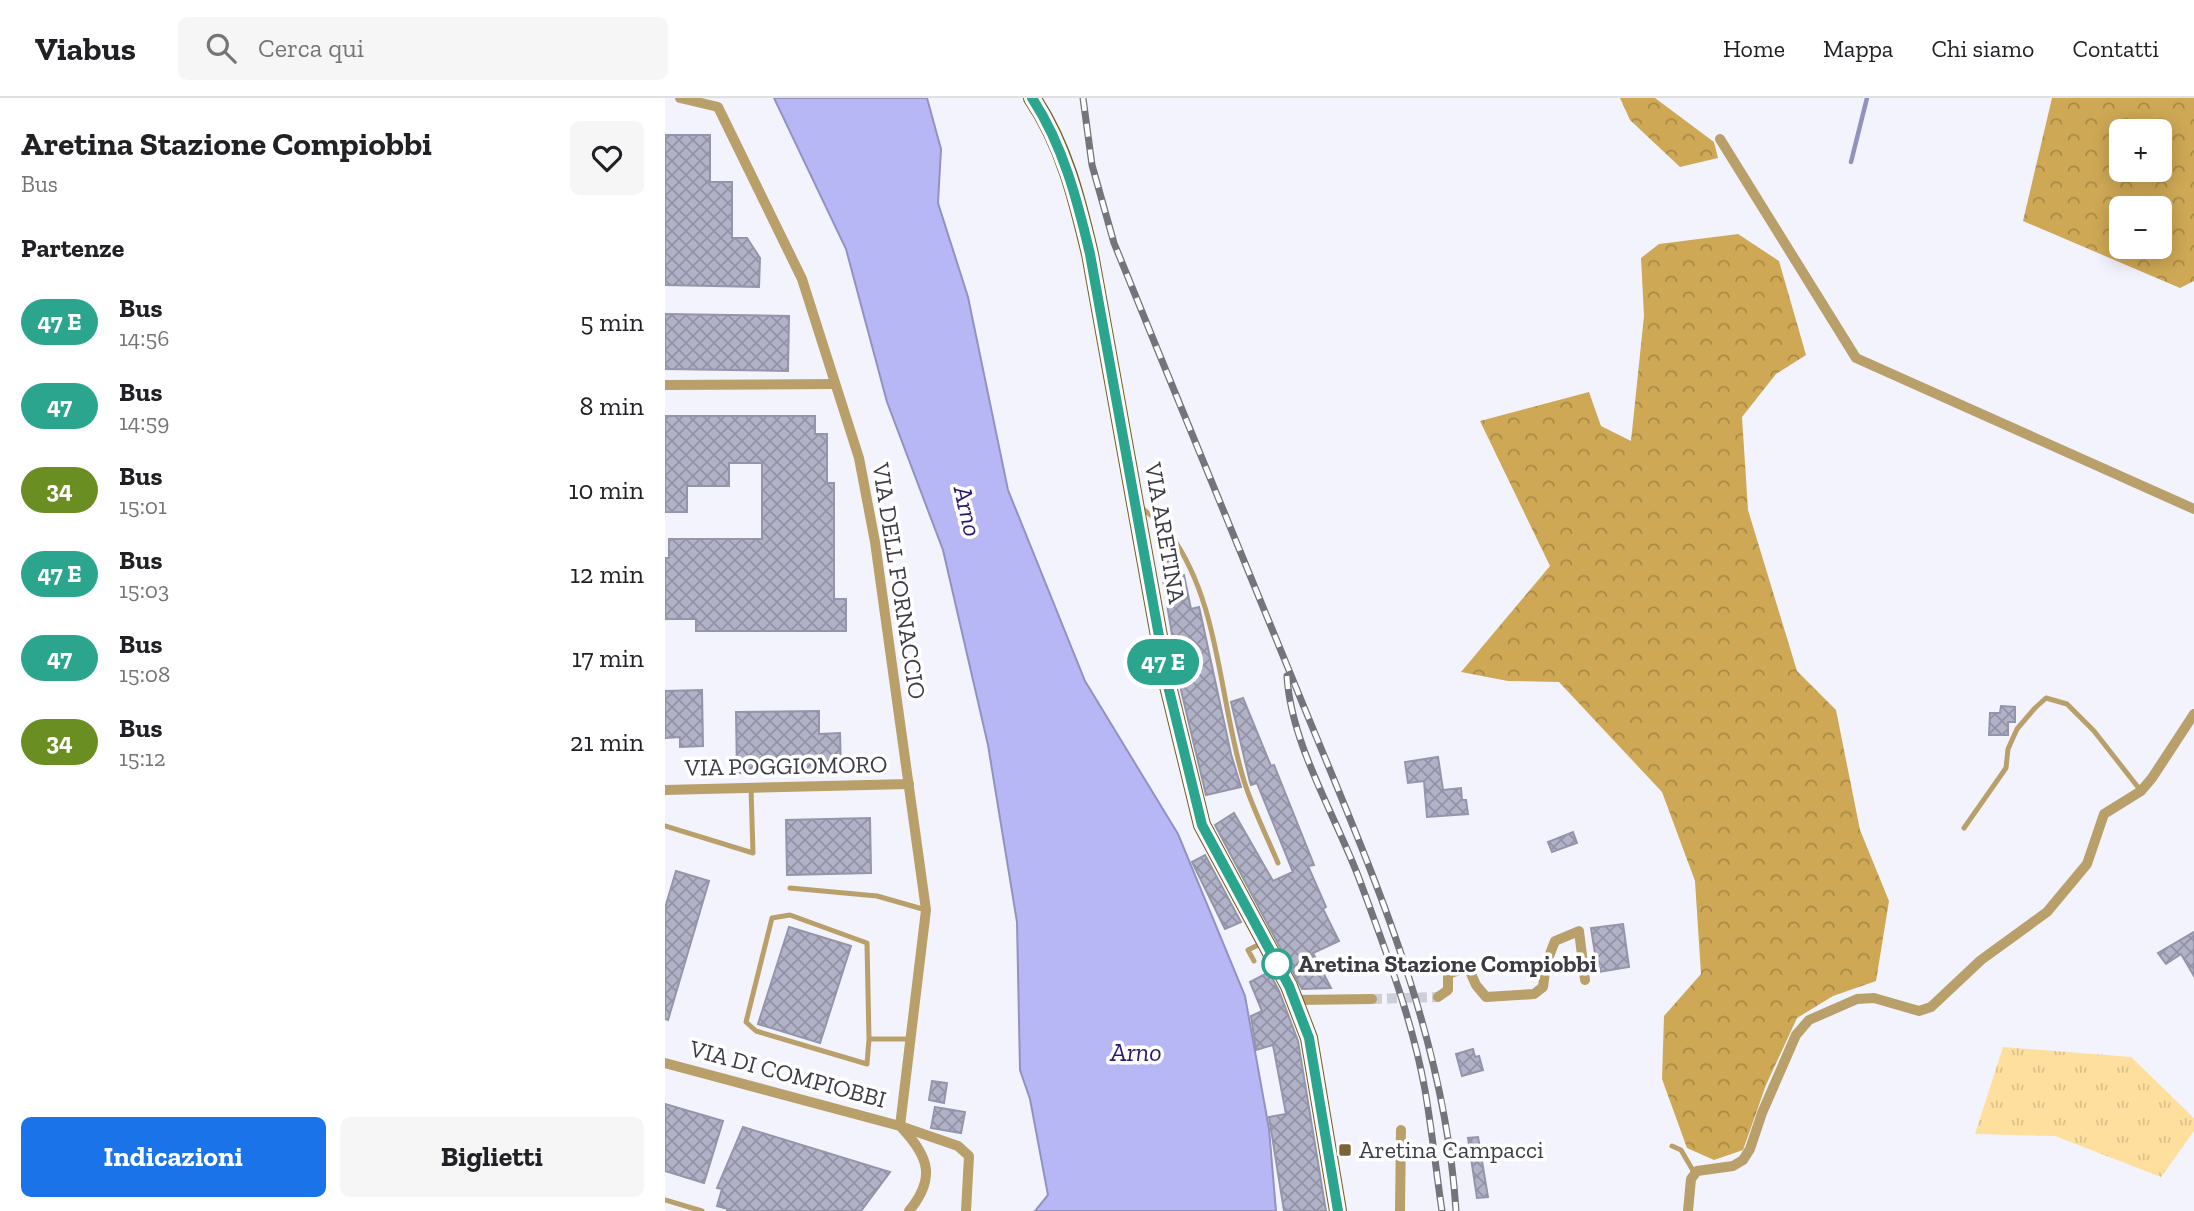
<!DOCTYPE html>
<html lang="it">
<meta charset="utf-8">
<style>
body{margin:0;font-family:"Zilla Slab",serif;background:#f6f6f6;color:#202124;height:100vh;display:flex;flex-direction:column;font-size:26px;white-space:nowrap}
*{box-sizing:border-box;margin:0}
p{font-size:23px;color:#757577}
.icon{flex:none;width:38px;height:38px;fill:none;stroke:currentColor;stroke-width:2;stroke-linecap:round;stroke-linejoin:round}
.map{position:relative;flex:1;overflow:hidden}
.side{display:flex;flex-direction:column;background:#fff;width:665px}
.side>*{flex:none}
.badge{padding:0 14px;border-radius:23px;font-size:24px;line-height:46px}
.fabs{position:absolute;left:1444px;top:21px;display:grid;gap:14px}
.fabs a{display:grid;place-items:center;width:63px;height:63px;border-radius:10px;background:#fff;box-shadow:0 4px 18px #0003;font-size:35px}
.map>.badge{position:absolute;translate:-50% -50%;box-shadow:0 0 0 4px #fff}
h2{padding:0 21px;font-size:26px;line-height:63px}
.round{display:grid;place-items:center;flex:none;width:74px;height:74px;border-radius:10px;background:#f6f6f6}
.summary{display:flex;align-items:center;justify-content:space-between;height:119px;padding:0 21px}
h1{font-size:33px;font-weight:700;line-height:52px}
.action{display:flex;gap:14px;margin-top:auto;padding:14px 21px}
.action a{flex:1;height:80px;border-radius:10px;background:#1a73e8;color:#fff;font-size:28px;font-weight:700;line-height:80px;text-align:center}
.action a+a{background:#f6f6f6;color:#202124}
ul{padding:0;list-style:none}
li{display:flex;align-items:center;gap:21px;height:84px;padding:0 21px}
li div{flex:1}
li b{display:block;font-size:26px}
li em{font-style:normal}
li .badge{min-width:77px;font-weight:700;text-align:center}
header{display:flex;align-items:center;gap:42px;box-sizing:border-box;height:98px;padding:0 35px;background:#fff;border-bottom:2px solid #e0e0e0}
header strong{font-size:33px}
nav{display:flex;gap:38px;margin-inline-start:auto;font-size:24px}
.search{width:490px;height:63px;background:#f6f6f6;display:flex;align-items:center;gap:18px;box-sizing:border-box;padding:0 24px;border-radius:10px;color:#757577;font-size:26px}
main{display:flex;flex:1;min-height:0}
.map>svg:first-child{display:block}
.grass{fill:url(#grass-tufts)}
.forest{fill:url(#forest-crowns);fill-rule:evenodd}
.water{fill:#b7b7f6;stroke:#9292c1;stroke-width:2}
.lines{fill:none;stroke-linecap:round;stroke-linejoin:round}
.stream{stroke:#9292c1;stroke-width:4.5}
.building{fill:url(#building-cross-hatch);stroke:#9494aa;stroke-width:2}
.street-tunnel{stroke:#ceced8;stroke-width:10;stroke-dasharray:10 5;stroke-linecap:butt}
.lane{stroke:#b9a06a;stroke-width:5}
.street{stroke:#b9a06a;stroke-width:10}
.primary{stroke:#775c1b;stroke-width:18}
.rail-casing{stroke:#74747d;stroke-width:7}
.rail{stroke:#fff;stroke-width:4.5;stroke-dasharray:13;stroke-linecap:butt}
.line-casing{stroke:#fff;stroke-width:16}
.line{stroke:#2ba58e;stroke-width:10}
.stop-dot{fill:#fff;stroke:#2ba58e;stroke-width:3.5}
.poi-dot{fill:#7b6534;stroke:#fff;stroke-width:2.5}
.labels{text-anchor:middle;stroke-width:7;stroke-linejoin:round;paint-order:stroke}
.street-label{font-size:24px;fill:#3c3c45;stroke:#fff}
.stop-label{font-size:24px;font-weight:bold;fill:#3c3c45;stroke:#fff;text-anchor:start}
.poi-label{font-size:24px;fill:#3c3c45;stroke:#fff;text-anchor:start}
.water-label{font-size:26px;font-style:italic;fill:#2b1770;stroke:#fff}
</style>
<header>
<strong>Viabus</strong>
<div class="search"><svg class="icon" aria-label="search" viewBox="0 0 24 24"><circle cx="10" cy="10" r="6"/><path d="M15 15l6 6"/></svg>Cerca qui</div>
<nav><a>Home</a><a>Mappa</a><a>Chi siamo</a><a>Contatti</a></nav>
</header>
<main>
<section class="side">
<div class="summary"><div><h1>Aretina Stazione Compiobbi</h1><p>Bus</p></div><a class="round"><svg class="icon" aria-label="heart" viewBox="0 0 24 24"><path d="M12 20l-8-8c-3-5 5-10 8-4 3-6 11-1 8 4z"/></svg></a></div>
<h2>Partenze</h2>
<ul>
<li><span class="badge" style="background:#2ba58e;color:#fff">47 E</span><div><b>Bus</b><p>14:56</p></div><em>5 min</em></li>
<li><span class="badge" style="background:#2ba58e;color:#fff">47</span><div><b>Bus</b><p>14:59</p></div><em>8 min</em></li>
<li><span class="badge" style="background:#6b8e23;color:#fff">34</span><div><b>Bus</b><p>15:01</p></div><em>10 min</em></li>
<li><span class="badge" style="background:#2ba58e;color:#fff">47 E</span><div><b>Bus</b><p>15:03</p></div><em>12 min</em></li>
<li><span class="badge" style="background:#2ba58e;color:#fff">47</span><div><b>Bus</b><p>15:08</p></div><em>17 min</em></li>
<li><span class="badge" style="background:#6b8e23;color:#fff">34</span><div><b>Bus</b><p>15:12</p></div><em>21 min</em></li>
</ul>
<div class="action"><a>Indicazioni</a><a>Biglietti</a></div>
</section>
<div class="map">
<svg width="1529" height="1113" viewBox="0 0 1529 1113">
<defs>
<pattern id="grass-tufts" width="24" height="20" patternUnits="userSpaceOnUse" patternTransform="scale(1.75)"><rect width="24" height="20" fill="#fedf9d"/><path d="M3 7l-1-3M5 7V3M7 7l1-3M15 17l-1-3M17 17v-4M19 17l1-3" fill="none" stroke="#dbc089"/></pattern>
<pattern id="forest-crowns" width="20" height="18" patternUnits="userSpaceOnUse" patternTransform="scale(1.75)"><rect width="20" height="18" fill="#cea854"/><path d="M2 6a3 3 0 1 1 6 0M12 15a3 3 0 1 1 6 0" fill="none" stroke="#a88a47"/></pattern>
<pattern id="building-cross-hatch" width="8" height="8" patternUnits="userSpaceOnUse" patternTransform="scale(1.75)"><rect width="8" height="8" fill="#b1b2c8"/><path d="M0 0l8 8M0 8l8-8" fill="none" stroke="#9192a4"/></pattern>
</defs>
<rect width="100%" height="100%" fill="#f3f3fd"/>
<polygon class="grass" points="1338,949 1466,959 1529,1020 1529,1033 1496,1079 1390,1038 1310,1036"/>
<g class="forest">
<polygon points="955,0 990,0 1049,44 1053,60 1015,69 965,22"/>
<path d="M1387,0H1529V183L1515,190L1358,123ZM1494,33V72H1456V33ZM1494,110V149H1456V110Z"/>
<polygon points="1073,136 1114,163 1141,257 1111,276 1077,319 1083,412 1132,573 1171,612 1195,732 1224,803 1211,883 1168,898 1132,920 1101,987 1078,1052 1049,1062 1022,1050 997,981 999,918 1036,876 1030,783 997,694 894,584 843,583 796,574 885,468 815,323 924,294 936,328 966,343 979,218 976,160 994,146"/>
</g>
<polygon class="water" points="109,0 262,0 276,51 273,105 303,199 343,392 420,583 513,736 580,898 604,1031 611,1113 370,1113 383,1097 365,1001 355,972 352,824 323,647 278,452 222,304 181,151"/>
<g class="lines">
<polyline class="stream" points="1186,64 1202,0"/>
</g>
<g class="building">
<polygon points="0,37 45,37 45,84 67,84 67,140 82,140 95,160 94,189 0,187"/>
<polygon points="0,216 124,218 123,273 0,271"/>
<polygon points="0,318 150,318 150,336 162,336 162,385 169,385 169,501 181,501 181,533 31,533 31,521 0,521 0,460 4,460 4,441 97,441 97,365 64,365 64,388 22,388 22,414 0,414"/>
<polygon points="506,455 510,478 519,477 526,511 534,509 535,513 566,656 576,689 541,697 516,592 494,457"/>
<polygon points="37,592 38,648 15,649 15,639 0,640 0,593"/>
<polygon points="578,600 606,668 609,667 649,767 643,768 661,809 658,811 674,843 648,855 666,890 637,891 550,727 569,715 608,783 628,774 592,685 586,687 585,684 566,604"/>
<polygon points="1336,608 1350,609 1350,624 1343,624 1343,637 1324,637 1325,615 1335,615"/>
<polygon points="154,613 154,636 175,635 176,673 72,675 71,614"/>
<polygon points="773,659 778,692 796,690 797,702 801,702 803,716 762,719 759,683 743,685 740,664"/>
<polygon points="205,720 206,775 122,777 121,722"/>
<polygon points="908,734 912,745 887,754 883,744"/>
<polygon points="540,757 576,824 560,831 527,764"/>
<polygon points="11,773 44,783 3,922 0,921 0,810"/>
<polygon points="958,826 964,869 933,874 926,830"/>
<polygon points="124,829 186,848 155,945 93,926"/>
<polygon points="1529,834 1529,878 1516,856 1501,866 1493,855"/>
<polygon points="604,874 614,893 633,943 661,1113 619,1113 604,1019 621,1016 608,947 591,952 586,918 597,913 585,884"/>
<polygon points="808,951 810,959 814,958 818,972 797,978 791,956"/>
<polygon points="267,983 282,985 279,1005 264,1002"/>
<polygon points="0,1006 58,1023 39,1085 0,1073"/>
<polygon points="270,1009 300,1014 296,1035 266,1030"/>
<polygon points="78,1029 225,1074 196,1113 62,1113 63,1111 52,1108 57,1091 52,1090"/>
<polygon points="813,1039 823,1099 812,1100 803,1040"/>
</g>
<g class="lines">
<polyline class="street-tunnel" points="707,901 773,899"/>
<g class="lane">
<path d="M477,410C486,418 498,426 505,436C556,505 554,606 580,686C589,713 602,739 613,765"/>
<polyline points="0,728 88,755 86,690"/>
<polyline points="1299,730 1341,670 1343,651 1352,631 1370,610 1381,600 1402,606 1429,633 1476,693"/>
<polyline points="125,790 212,798 261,812"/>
<polyline points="589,863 583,852 597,845"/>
<polyline points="204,941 202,845 125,817 107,820 81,924 91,933 202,966 204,941 245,941"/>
<polyline points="1007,1048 1016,1052 1030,1076"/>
<polyline points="0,1102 37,1113"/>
</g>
<g class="street">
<polyline points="15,0 53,9 137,181 194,360 210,444 261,812 235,1028"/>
<polyline points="1055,41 1191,260 1529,411"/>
<polyline points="0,287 170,286"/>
<polyline points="0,692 244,686"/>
<polyline points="773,899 783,892 783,876 803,869 811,887 821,899 869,896 878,889 881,866 890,843 914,833 920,882"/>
<polyline points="630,902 707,901"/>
<polyline points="0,965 235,1028 293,1048 304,1058 301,1113"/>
<path d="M237,1030C264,1059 271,1080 244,1113"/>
<polyline points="735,1113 736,1032"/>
<polyline points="1023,1113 1026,1081 1032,1073 1068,1068 1078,1062 1085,1051 1097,1015 1131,937 1144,922 1192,901 1209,900 1254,913 1266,909 1316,862 1382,814 1422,766 1439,716 1476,693 1487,680 1529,616"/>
</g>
<path class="primary" d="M367,0C399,47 412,101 425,156L503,588L537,727L624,888L644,940L673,1113"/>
<g class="rail-casing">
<g id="rail">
<path d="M418,0L427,67L449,145C512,300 576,455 639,609C706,772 780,936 791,1113"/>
<path d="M622,578C626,647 671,718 695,783C720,851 747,920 760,992C767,1032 771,1073 777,1113"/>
</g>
</g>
<use href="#rail" class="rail"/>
</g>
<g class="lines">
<g class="line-casing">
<path id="line" d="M367,0C398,47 412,101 425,156L503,588L537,727L624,888L644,940L673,1113"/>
</g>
<use href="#line" class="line"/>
</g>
<circle class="stop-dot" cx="612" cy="866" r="14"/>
<rect class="poi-dot" x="673" y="1045" width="14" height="14" rx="3.5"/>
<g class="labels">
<g class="street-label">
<text transform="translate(500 435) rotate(80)" y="8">VIA ARETINA</text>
<text transform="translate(234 483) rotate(81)" y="8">VIA DELL FORNACCIO</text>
<text transform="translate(121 668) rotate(-1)" y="8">VIA POGGIOMORO</text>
<text transform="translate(123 976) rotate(15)" y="8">VIA DI COMPIOBBI</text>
</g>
<g class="stop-label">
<text x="633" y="874">Aretina Stazione Compiobbi</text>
</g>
<g class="poi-label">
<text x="694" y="1060">Aretina Campacci</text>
</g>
<g class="water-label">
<text transform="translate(303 413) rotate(77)" y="9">Arno</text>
<text x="471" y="963">Arno</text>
</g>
</g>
</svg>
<div class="fabs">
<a>+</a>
<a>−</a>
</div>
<b class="badge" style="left:498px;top:564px;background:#2ba58e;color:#fff">47 E</b>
</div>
</main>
